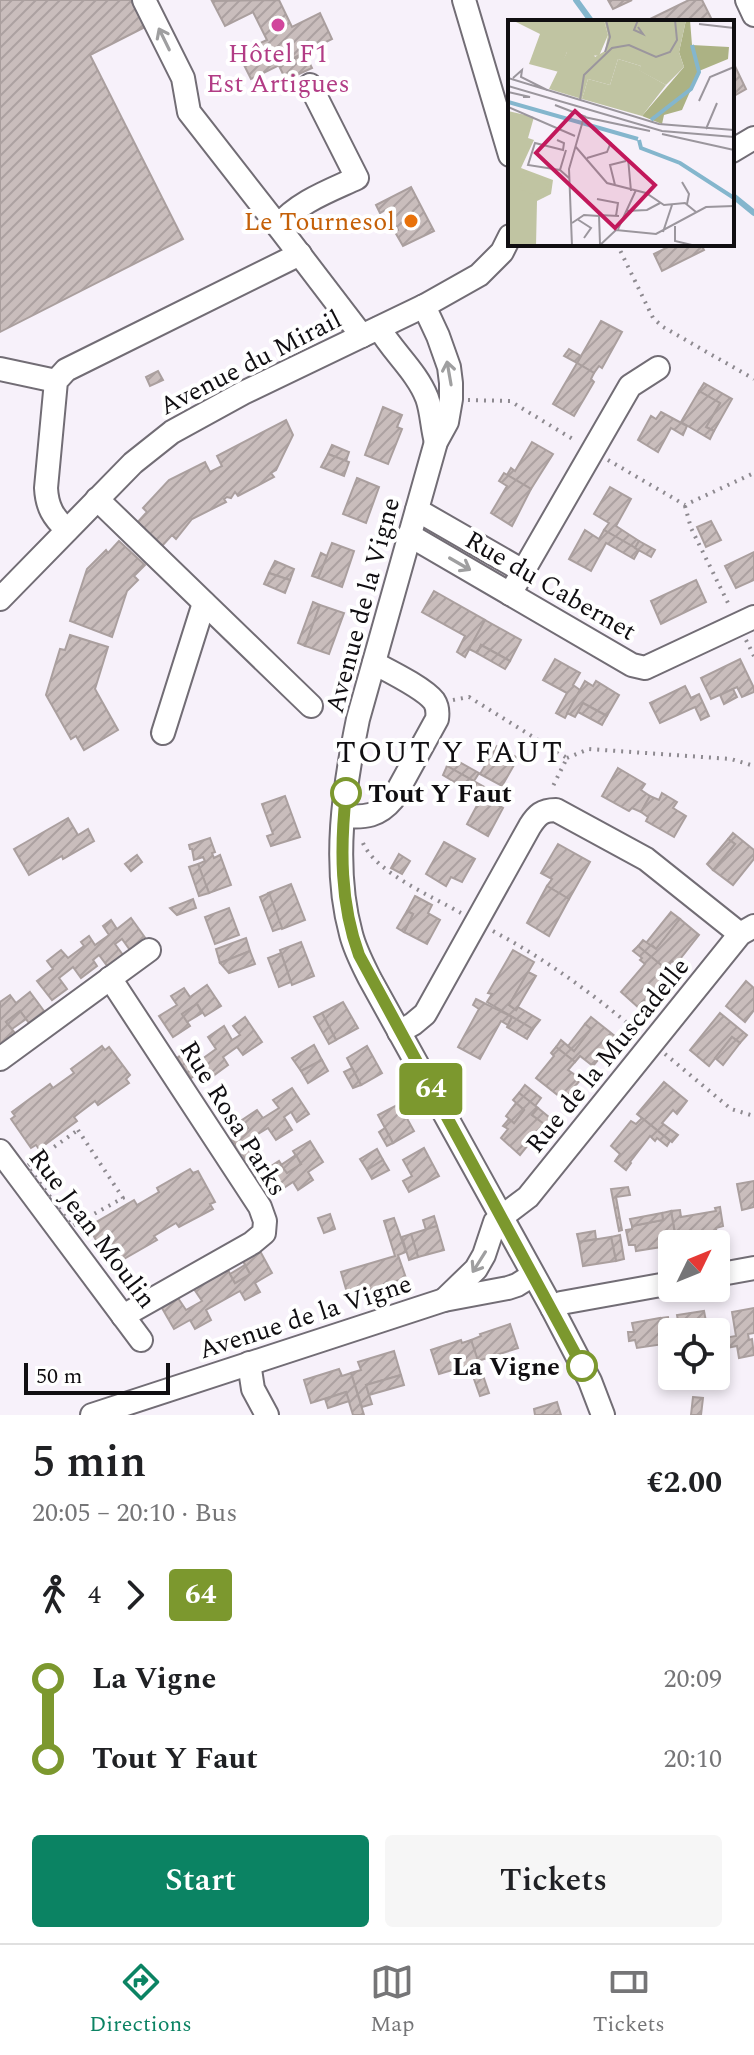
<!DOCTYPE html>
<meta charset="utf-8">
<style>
body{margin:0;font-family:Spectral,serif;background:#f6f6f6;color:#202124;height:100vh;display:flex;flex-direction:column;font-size:30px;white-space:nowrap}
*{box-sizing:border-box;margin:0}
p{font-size:26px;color:#757577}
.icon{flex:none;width:44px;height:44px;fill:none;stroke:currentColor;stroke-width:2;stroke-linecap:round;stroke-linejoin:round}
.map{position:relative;height:1415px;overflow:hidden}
.sheet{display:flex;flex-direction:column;background:#fff;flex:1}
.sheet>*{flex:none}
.badge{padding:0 16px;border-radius:6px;font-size:28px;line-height:52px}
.needle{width:52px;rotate:47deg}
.buttons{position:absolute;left:658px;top:1230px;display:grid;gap:16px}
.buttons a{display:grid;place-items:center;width:72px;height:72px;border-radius:8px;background:#fff;box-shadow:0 4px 12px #0003;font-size:40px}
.scale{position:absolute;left:24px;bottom:20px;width:146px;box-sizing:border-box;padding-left:8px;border:4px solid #100e11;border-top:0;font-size:22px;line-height:28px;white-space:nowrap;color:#100e11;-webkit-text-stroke:6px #fff;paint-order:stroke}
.map>.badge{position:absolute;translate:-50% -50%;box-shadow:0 0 0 4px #fff}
.legs{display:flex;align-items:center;gap:12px;height:88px;padding:0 32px;font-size:26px}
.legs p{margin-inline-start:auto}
.headline{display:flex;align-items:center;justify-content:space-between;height:136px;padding:0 32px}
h1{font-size:44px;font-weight:600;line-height:60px}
.cta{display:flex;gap:16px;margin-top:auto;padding:16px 32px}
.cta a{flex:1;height:92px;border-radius:8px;background:#0b8363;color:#fff;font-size:32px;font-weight:600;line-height:92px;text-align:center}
.cta a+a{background:#f6f6f6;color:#202124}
ul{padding:0 32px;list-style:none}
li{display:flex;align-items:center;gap:28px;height:80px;font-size:30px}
li i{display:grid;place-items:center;width:12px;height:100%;margin:0 10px;background:currentColor}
li i::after{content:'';width:20px;height:20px;margin:-10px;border:6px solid;border-radius:50%;background:#fff}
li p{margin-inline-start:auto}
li:first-child i{background:linear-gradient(#0000 50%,currentColor 0)}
li:last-child i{background:linear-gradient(currentColor 50%,#0000 0)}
.dock{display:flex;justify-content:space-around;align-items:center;height:112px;border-top:2px solid #e0e0e0;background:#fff;font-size:22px;color:#757577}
.dock a{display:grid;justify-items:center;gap:4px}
.dock .active{color:#0b8363}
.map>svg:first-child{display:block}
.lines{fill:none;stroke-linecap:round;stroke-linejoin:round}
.stream{stroke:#84b6cd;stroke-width:6}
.building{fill:url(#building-hatch);stroke:#aa9f9e;stroke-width:2}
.minor-casing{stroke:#726d75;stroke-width:26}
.path{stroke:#8e8a90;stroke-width:4;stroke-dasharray:2 6;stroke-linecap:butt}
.minor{stroke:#fff;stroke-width:22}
.oneway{stroke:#9f9fa0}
.line-1-casing{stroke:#fff;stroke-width:18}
.line-1{stroke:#7c982e;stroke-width:12}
.hotel-dot{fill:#d1479c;stroke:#fff;stroke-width:3}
.food-dot{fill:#e8710a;stroke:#fff;stroke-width:3}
.stop-1-dot{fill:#fff;stroke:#7c982e;stroke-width:4}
.labels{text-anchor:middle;stroke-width:8;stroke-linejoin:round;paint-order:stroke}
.hotel-label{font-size:26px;fill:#b23c85;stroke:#fff}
.food-label{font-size:26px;fill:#c56008;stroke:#fff;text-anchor:end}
.street-label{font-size:26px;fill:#100e11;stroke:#fff}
.stop-label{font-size:26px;font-weight:bold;fill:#100e11;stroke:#fff;text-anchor:start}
.quarter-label{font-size:30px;letter-spacing:2px;fill:#100e11;stroke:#fff}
.inset-river{fill:none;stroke:#84b6cd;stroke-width:4}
.inset-road{fill:none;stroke:#9b969d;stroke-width:2}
.view{fill:#c2185b;fill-opacity:0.15;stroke:#c2185b;stroke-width:4}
.inset-edge{fill:none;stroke:#100e11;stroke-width:4}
</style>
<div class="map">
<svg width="754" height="1415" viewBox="0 0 754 1415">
<defs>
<pattern id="building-hatch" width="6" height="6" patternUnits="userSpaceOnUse" patternTransform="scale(2)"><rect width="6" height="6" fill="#c9bdbc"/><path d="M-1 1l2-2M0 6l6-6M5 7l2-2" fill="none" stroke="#aca1a1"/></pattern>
</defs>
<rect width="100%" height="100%" fill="#f7f1fa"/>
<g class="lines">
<g class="stream">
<polyline points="576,0 592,22"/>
<polyline points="732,195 754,213"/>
</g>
</g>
<g class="building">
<polygon points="0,0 131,0 145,27 90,55 183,239 0,332"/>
<polygon points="279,0 292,27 320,13 332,39 251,79 238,53 267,40 253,12 225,26 212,1"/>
<polygon points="608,0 632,0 613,9"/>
<polygon points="689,0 702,0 713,22 644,22"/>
<polygon points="305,54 312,68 286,80 279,66"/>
<polygon points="732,60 746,89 732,97"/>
<polygon points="411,187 434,231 403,246 395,232 398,230 387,209 380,213 376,205"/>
<polygon points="674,244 701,244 704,250 662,271 654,254"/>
<polygon points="601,321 622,332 602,368 599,366 594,373 577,363"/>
<polygon points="569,349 581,356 577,363 564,356"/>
<polygon points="577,363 594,373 591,379 594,382 574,416 553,404"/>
<polygon points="158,371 163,380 150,386 146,377"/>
<polygon points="704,383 732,399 714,431 706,427 720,403 699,391"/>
<polygon points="699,391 720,403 706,427 714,431 710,439 681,422"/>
<polygon points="383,407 402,415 397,427 402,429 388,464 365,455"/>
<polygon points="661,412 687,426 683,435 671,428 658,452 638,440 651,416 656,419"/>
<polygon points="286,420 293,435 276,470 271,473 274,477 238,496 235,492 231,498 227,497 224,499 226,502 192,519 176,539 172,535 161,547 136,524 147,512 143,508 169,480 205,462 210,472 222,466 217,456"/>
<polygon points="532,442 553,454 531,489 507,475 511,468 515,471"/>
<polygon points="332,445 349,452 346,461 328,454"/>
<polygon points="328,454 349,462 344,476 321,467"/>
<polygon points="504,473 531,489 512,526 491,513 507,486 499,481"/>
<polygon points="357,478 379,487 366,523 343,514"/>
<polygon points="610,487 631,499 616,526 639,541 635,548 604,530 609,523 594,514"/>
<polygon points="711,521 721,540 706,547 697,527"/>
<polygon points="585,530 599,539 604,530 639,550 634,559 606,543 591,571 569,559"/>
<polygon points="119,541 145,565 134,576 138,580 127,591 112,637 70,621 87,569 106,550 108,553"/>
<polygon points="639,541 655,550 651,557 635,548"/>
<polygon points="332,543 354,551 342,587 318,578"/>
<polygon points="754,552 754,580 736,588 725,566"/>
<polygon points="321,553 327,556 318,578 312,576"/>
<polygon points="275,561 294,569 290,580 269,573"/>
<polygon points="269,573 290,580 285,593 264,584"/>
<polygon points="696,580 706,602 661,624 651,601"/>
<polygon points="434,591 485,620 465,657 457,652 465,636 422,612"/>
<polygon points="313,602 320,605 305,646 298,643"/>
<polygon points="320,605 344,613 329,654 305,646"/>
<polygon points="485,620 521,640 510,661 481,645 477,653 469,649"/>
<polygon points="70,635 108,647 95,689 118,730 84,750 76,736 71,739 46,695 60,649 65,650"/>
<polygon points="481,645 510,661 505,669 477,653"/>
<polygon points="555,659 580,673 573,685 580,690 565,718 556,713 567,693 543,680"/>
<polygon points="740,659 754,688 754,692 742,697 737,687 711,699 701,678"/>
<polygon points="585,681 593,686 596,681 619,695 607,716 583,703 575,717 567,713"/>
<polygon points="685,686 691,698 699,694 709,716 701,720 695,707 660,723 650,703"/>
<polygon points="733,689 737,697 724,704 720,695"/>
<polygon points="583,703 607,716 602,725 578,712"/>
<polygon points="497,746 518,758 502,786 480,774"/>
<polygon points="452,758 479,773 474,781 447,766"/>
<polygon points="447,766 495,793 491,801 503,808 488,836 467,824 481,798 443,775"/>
<polygon points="618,768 645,784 641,790 650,796 641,812 632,808 629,811 602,796"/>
<polygon points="662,793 677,802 673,808 686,816 674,837 646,821 648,817 641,812 650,796 659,800"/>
<polygon points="285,796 300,837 271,846 267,836 273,834 262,804"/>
<polygon points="68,818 78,835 88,829 94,841 63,859 62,856 29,875 14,849"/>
<polygon points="733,833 754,850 754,859 733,885 713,870 735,844 728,839"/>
<polygon points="210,838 215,852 212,853 214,858 220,855 231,885 209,893 198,864 205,861 203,857 194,860 192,849 190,849 189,845"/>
<polygon points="728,839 735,844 713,870 707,864"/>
<polygon points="444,842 475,859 462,882 451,877 446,886 426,874"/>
<polygon points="558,844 590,862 569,899 547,886 552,879 541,873"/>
<polygon points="399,854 410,861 402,874 391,868"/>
<polygon points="137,855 142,862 131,871 125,864"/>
<polygon points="198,864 209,893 199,896 189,867"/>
<polygon points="291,884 305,920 282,929 268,893"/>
<polygon points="547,886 569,899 549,936 527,923"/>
<polygon points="269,893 282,928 273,931 260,897"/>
<polygon points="415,896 432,905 428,913 440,920 427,944 404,932 413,914 407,911"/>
<polygon points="193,899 196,908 177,915 170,908"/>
<polygon points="229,908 239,935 215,944 205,917"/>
<polygon points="407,911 413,914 404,932 397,928"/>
<polygon points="671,912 680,919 656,949 653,946 652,947 646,943"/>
<polygon points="131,918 146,939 130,950 122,939 115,944 123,955 108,967 99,955 93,960 97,966 81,978 73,967 59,978 67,989 52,1000 37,981 53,969 47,961 61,950 68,958 84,946 81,942 89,936 95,945 109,935 103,926 111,920 117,929"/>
<polygon points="680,919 699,935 676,964 672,961 666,969 638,946 643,940 656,949"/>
<polygon points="246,938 250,951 220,963 216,949"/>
<polygon points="301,942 314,976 292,985 280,950"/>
<polygon points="638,946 666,969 660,976 664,979 639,1008 621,992 645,964 640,960 642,958 633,951"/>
<polygon points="513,950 534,962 509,1005 516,1010 518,1007 540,1020 533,1029 487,1002 492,994 488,993"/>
<polygon points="250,951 255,964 229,973 220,963"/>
<polygon points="281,953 291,982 279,987 268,958"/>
<polygon points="528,972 536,976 516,1010 509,1005"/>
<polygon points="746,981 754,988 754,1010 745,1022 726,1006"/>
<polygon points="207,985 221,1006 205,1016 197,1004 182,1014 190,1026 173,1037 159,1016 177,1005 171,996 184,988 190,997"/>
<polygon points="30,992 44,1011 29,1023 20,1011 6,1022 15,1033 0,1044 0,1002 10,995 16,1003"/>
<polygon points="476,999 512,1017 508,1025 501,1021 480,1059 458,1047 479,1009 473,1005"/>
<polygon points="343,1002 358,1028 336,1040 322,1013"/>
<polygon points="197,1004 202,1013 187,1022 182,1014"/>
<polygon points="20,1011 26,1019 12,1029 6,1022"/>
<polygon points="322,1013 336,1040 329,1044 314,1017"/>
<polygon points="720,1013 747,1035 740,1043 732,1037 709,1066 690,1050"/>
<polygon points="245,1017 262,1042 243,1055 237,1047 223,1057 228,1065 213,1076 207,1067 191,1078 177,1058 193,1046 202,1059 216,1049 208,1037 224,1026 232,1040 240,1035 233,1026"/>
<polygon points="512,1017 533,1029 527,1039 507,1027"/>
<polygon points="591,1017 621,1041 615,1048 610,1045 593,1066 580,1056 575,1062 556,1047 561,1040 574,1051 591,1029 585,1024"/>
<polygon points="585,1024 591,1029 574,1051 568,1046"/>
<polygon points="732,1037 740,1043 723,1065 715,1058"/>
<polygon points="314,1045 322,1060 301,1071 292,1058"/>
<polygon points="102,1046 105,1050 109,1047 130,1075 126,1079 129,1083 98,1105 95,1101 74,1117 77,1121 39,1149 36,1145 31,1148 11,1119 15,1116 12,1112 50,1084 53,1088 74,1073 71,1069"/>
<polygon points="367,1046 382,1073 361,1085 347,1058"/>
<polygon points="556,1047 575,1062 568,1070 581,1079 564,1100 536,1078 554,1056 551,1053"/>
<polygon points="322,1060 328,1071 308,1083 301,1071"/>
<polygon points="352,1068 361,1085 353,1088 344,1072"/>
<polygon points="664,1082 687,1101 677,1114 673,1110 662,1123 678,1135 672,1142 637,1114"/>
<polygon points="525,1085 541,1098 535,1106 519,1093"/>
<polygon points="292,1088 309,1114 297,1122 291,1112 284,1117 292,1130 276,1140 268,1128 253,1137 261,1150 246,1160 232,1139 248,1128 242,1120 257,1110 263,1118 279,1108 273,1100"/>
<polygon points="519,1093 538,1108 532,1115 545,1124 520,1155 501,1138 508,1129 503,1126 509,1119 514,1123 524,1110 513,1100"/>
<polygon points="516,1103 524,1110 514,1123 506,1116"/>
<polygon points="399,1104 414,1131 393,1143 378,1115"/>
<polygon points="538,1108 556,1123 551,1129 532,1115"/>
<polygon points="642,1118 670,1141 667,1146 657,1138 655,1141 650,1136 630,1162 631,1163 626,1170 615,1161 620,1154 611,1146 631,1121 636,1124"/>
<polygon points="385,1128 393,1143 387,1146 379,1132"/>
<polygon points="310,1141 323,1162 308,1172 313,1180 298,1190 293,1182 276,1193 262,1172 279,1161 287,1173 301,1164 293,1151"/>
<polygon points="424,1148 439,1176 409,1192 403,1181 412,1176 403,1160"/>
<polygon points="377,1149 383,1160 367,1170 360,1159"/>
<polygon points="296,1155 301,1164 287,1173 281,1165"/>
<polygon points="383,1160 389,1170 372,1179 367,1170"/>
<polygon points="190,1169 193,1173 198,1171 215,1202 210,1204 213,1209 179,1227 176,1223 154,1236 157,1240 115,1264 113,1259 108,1262 91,1231 95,1228 93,1224 134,1200 137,1205 159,1192 157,1188"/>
<polygon points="754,1181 754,1207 742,1210 737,1184"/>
<polygon points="628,1187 630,1195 616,1197 622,1230 619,1231 611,1189"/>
<polygon points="720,1207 723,1226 716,1228 717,1237 685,1242 685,1237 676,1239 671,1211 680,1210 681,1217 716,1211 715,1208"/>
<polygon points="671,1211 676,1240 667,1242 668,1246 636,1251 635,1245 629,1245 626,1230 632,1229 632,1226 663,1220 662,1213"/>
<polygon points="662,1213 663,1220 632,1226 630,1219"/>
<polygon points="330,1214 335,1229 324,1233 318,1218"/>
<polygon points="434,1216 437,1226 426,1230 423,1220"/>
<polygon points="394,1218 406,1252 398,1255 406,1278 348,1296 341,1272 395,1256 384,1221"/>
<polygon points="437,1226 444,1250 418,1257 411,1234"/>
<polygon points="595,1231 596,1239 579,1242 577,1234"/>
<polygon points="411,1234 418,1257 409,1260 402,1237"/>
<polygon points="620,1235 624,1259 616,1261 611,1237"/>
<polygon points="611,1237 616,1261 583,1266 579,1242"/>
<polygon points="260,1251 272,1273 255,1283 260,1292 245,1300 240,1291 206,1310 211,1320 195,1329 190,1320 174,1329 162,1308 178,1298 186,1310 202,1301 194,1289 228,1270 235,1283 250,1274 243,1261"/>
<polygon points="245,1265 250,1274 235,1283 230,1274"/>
<polygon points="754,1308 754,1333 748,1334 749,1340 752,1339 754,1355 739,1358 737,1346 726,1348 724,1338 736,1336 732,1312"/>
<polygon points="704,1311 708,1332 680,1332 677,1315"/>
<polygon points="668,1317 672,1351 665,1352 660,1318"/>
<polygon points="660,1318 664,1344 637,1348 635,1340 629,1341 628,1332 634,1332 632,1323"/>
<polygon points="510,1324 518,1348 478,1361 471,1340 481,1336 480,1334"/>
<polygon points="461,1340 462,1343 471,1340 489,1393 480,1396 469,1365 439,1374 431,1350"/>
<polygon points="394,1351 401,1375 366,1385 372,1404 362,1407 351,1373 361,1370 358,1362"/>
<polygon points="339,1369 342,1376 351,1373 364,1415 353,1415 346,1392 311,1403 304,1380"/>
<polygon points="401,1375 404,1385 369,1395 366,1385"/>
<polygon points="346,1392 349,1401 328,1408 325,1399"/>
<polygon points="693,1397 703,1398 701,1415 691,1415"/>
<polygon points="557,1402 561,1415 535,1415 534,1409"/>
</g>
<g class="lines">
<g class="minor-casing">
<g id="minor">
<path d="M144,0L183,78L189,112L278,226C298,202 329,191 357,178L310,85"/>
<polyline points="464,0 510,155"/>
<polyline points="747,0 754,15"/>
<polyline points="732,151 754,138"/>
<polyline points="278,226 362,336"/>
<path d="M424,306L438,336L449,367L451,383V399L447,422L436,442L358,719C344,787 332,865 351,934C355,950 363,965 370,979L552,1308L590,1381L603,1415"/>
<path d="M379,328C393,352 417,372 427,398C432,412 432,428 436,442"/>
<polyline points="0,369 56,381"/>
<polyline points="97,499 311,706"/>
<polyline points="417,510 523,571"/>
<path d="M67,530C53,517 47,507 46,488L56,381L66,370L300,254"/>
<polyline points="409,535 632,665 645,668 754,617"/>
<polyline points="510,594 630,386 658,368"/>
<polyline points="0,599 133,463 172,432 243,393 424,306 479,275 502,252 510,236"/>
<polyline points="163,733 204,603"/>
<path d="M344,816C365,818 379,816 393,799L437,719C438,712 438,707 434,701C424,688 389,671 374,663"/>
<polyline points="110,978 260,1207 265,1221 264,1233 252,1243 123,1316"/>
<path d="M399,1032L413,1024L425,1014L530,826C537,815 542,810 556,810L646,859L740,934"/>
<polyline points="0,1059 149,950"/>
<polyline points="0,1151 141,1340"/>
<polyline points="716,1275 754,1268"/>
<polyline points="444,1300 476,1269 484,1255 495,1222 528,1197 740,934 754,926"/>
<polyline points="552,1308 561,1303 672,1283"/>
<polyline points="249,1363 253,1389 267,1415"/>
<polyline points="92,1415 444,1300 508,1288 517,1285 533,1275"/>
</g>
</g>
<g class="path">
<polyline points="617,244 653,318 663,327 754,379"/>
<polyline points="468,400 510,401 576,441"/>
<polyline points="608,460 685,505 754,473"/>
<polyline points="685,506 691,528 730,607"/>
<polyline points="746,640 754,656"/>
<polyline points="453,700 469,697 567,758 551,790"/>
<polyline points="567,758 589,749 731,759 754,766"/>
<path d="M363,843C375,872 433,897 461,913"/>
<path d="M493,931C548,961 589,991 637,1031"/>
<polyline points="665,1054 731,1109 754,1116"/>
<polygon points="78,1130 123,1198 72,1226 27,1166"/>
</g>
<use href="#minor" class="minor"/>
</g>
<defs><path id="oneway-shaft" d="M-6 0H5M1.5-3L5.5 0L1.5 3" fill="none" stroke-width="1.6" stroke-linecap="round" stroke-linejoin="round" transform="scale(2)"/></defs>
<g class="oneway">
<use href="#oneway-shaft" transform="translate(164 39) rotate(-116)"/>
<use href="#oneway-shaft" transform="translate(449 373) rotate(-100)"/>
<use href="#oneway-shaft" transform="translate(460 564) rotate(30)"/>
<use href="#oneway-shaft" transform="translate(479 1262) rotate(122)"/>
</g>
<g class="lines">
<g class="line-1-casing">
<path id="line-1" d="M346,793C340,848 340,903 359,955L582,1366"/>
</g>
<use href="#line-1" class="line-1"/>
</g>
<circle class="hotel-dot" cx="278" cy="25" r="8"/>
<circle class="food-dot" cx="411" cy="221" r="8"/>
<g class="stop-1-dot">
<circle cx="346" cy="793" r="14"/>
<circle cx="582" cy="1366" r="14"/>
</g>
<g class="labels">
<g class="hotel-label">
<text x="278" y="62">Hôtel F1<tspan x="278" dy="30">Est Artigues</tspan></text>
</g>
<g class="food-label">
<text x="395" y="230">Le Tournesol</text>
</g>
<g class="street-label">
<text transform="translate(250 362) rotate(-27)" y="9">Avenue du Mirail</text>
<text transform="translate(551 585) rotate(30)" y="9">Rue du Cabernet</text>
<text transform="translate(362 605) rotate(-75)" y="9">Avenue de la Vigne</text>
<text transform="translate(607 1055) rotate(-51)" y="9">Rue de la Muscadelle</text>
<text transform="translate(234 1118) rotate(58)" y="9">Rue Rosa Parks</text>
<text transform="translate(93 1228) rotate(53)" y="9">Rue Jean Moulin</text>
<text transform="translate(305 1316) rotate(-18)" y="9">Avenue de la Vigne</text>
</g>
<g class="stop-label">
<text x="368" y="802">Tout Y Faut</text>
<text x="560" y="1375" text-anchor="end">La Vigne</text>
</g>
<g class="quarter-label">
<text x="450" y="762">TOUT Y FAUT</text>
</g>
</g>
<g transform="translate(508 20)">
<rect width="226" height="226" fill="#f7f1fa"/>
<path d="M4,0H96L100,15L91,36L59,32L51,52L21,44L32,14ZM110,39L133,46L131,50L158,65L134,96L74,79L80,59L102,65Z" fill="#c0c4a2"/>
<path d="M178,0H182L184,25L221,27L220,39L191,51L174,90L156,95L154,104L134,96L176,47L171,32Z" fill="#acb284"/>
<path d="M96,0H178L171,32L176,47L158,65L130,50L133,46L110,39L102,65L80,59L74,79L41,69L59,32H85L87,37L97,31L100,15Z" fill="#c0c4a2"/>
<path d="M0,91L26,97L20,118L26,120L13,148L45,160L43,174L29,181L28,226H0Z" fill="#c0c4a2"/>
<path d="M17,153L41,162L35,178L11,169Z" fill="#c0c4a2"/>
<path class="inset-river" d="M0,82L130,119M143,100L183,69L191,52L184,25M131,120L133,128L172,143L226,178"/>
<path class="inset-road" d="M191,4L226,8M130,7L135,14L126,10L130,0M97,32L102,17L98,0M0,58L151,104L226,110M5,58L14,50L13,57L39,70M0,66L154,111L226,117M0,72L22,77H15M72,80L76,55L104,28L121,25L148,37L162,32L169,20L167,0M191,81L202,57L226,47M47,85L78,97M0,87L67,116M198,109L209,83M154,114L226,130M49,120L56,123L55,130L27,123L20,145L52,150M67,126L99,163L138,173L156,185L177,183L188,192M58,130L52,150L61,158M79,138L99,132L103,122M120,138L123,171M174,162L181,174L179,184M107,165L102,145L118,141M89,179L110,183L108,196M118,191L139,190L152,183M69,199L83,208L76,218M64,203L76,195L91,196M167,206V221L188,226M110,209L128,170M155,212L164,185M92,224L91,195L111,196M64,226L61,149L76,97L142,111M91,226L108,210L148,214L198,187L226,186"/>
<path class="view" d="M67,91L147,165L107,208L28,133Z"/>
<rect width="226" height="226" class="inset-edge"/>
</g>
</svg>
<div class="buttons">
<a><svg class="needle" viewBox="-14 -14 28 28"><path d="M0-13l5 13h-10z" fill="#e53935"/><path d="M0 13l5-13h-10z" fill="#757577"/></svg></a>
<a><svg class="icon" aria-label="locate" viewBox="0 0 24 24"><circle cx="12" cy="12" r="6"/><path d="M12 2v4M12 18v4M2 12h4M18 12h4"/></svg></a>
</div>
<div class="scale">50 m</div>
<b class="badge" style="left:431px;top:1089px;background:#7c982e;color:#fff">64</b>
</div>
<section class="sheet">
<div class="headline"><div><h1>5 min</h1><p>20:05 – 20:10 · Bus</p></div><b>€2.00</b></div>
<div class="legs"><svg class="icon" aria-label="walk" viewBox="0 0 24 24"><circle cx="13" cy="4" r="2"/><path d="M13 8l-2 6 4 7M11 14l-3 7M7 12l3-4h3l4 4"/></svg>4<svg class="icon" aria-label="forward" viewBox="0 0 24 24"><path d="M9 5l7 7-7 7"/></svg><b class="badge" style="background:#7c982e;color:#fff">64</b></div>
<ul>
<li><i style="color:#7c982e"></i><b>La Vigne</b><p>20:09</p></li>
<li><i style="color:#7c982e"></i><b>Tout Y Faut</b><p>20:10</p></li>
</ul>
<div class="cta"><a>Start</a><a>Tickets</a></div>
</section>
<nav class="dock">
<a class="active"><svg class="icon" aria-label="directions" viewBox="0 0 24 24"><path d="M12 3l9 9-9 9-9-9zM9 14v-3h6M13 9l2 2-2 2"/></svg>Directions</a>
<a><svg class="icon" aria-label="map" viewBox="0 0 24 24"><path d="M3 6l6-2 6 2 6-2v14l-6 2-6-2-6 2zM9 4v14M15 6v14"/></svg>Map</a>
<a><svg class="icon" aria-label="tickets" viewBox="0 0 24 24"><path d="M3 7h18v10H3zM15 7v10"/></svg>Tickets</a>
</nav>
